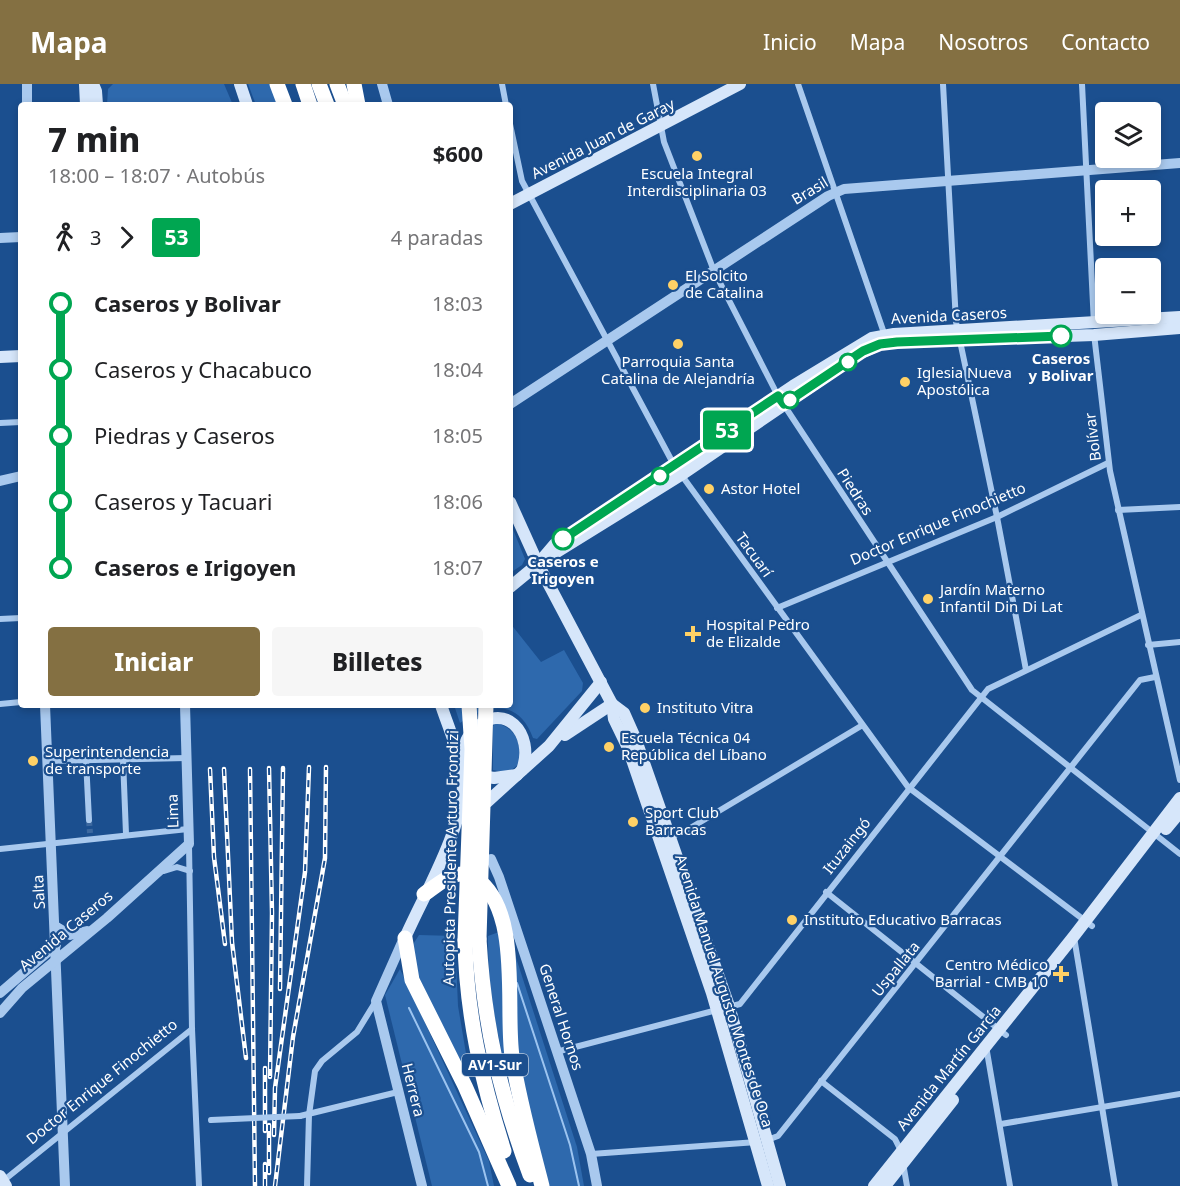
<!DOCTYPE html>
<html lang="es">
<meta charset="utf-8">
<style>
body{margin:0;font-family:"Noto Sans",sans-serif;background:#f6f6f6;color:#202124;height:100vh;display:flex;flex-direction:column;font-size:22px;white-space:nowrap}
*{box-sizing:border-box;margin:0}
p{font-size:20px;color:#757577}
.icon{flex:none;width:33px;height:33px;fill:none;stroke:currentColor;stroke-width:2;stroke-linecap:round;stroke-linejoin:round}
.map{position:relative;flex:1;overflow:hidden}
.drawer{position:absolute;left:18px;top:18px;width:495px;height:606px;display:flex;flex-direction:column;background:#fff;border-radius:6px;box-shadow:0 3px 9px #0003}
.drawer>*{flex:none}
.badge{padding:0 12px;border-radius:4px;font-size:21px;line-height:39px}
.fabs{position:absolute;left:1095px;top:18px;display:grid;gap:12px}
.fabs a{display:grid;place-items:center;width:66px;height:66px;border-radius:6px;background:#fff;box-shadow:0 3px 9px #0003;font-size:30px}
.map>.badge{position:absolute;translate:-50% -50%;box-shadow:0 0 0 3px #fff}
.legs{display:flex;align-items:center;gap:9px;height:66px;padding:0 30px;font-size:20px}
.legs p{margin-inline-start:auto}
.headline{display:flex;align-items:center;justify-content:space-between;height:102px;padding:0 30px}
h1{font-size:33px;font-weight:800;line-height:45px}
.action{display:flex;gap:12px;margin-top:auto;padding:12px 30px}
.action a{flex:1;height:69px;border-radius:6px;background:#847042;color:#fff;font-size:24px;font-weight:800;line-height:69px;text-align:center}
.action a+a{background:#f6f6f6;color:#202124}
ul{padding:0 30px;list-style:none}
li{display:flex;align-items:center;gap:21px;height:66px;font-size:22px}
li i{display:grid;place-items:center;width:9px;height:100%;margin:0 8px;background:currentColor}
li i::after{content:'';width:15px;height:15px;margin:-8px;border:4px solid;border-radius:50%;background:#fff}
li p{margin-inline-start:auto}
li:first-child i{background:linear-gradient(#0000 50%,currentColor 0)}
li:last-child i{background:linear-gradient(currentColor 50%,#0000 0)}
header{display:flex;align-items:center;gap:36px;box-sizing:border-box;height:84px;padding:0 30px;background:#847042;color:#fff}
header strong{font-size:28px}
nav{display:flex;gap:33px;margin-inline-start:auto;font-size:21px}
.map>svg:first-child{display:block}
.green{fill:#2e69ad}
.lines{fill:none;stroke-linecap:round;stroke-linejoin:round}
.stream{stroke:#9cc4f0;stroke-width:2}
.minor-tunnel{stroke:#3d69a0;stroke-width:6;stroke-dasharray:6 3;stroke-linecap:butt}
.minor{stroke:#a9c9ee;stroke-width:6}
.tertiary{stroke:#a9c9ee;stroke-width:10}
.secondary{stroke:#d6e6fa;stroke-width:12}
.motorway{stroke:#fff;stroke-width:15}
.rail-casing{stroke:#fff;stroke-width:4.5}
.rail{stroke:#1b4f8f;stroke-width:2;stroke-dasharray:7;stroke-linecap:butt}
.minor-bridge{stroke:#a9c9ee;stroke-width:6}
.motorway-bridge{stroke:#fff;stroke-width:15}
.line-1-casing{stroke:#fff;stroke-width:14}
.line-1{stroke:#00a651;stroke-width:9}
.poi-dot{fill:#ffd166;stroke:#1b4f8f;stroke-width:2}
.stop-1-dot{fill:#fff;stroke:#00a651;stroke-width:3}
.labels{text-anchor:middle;stroke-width:4.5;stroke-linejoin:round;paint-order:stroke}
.shield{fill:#1b4f8f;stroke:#bbcadd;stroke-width:1.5}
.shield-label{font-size:14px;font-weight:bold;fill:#fff}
.street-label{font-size:15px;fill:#fff;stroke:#1b4f8f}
.poi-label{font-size:15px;fill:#fff;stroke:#1b4f8f;text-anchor:start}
.stop-label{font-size:15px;font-weight:bold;fill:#fff;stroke:#1b4f8f}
</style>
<header>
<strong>Mapa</strong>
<nav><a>Inicio</a><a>Mapa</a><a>Nosotros</a><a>Contacto</a></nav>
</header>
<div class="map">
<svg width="1180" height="1102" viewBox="0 0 1180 1102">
<rect width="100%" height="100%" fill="#1b4f8f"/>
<g class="green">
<polygon points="113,0 224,0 233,21 107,21 108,5"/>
<polygon points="248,0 271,0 278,21 256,21"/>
<polygon points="510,438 525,475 522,481 510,489"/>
<path d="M510,539L541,578L564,566L583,599L582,607L537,655L533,654C519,615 488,619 460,639L454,621H510Z"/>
<path d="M496,639C518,645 520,659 520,679L508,689L493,686V642Z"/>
<path d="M499,848L521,1041C503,980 487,916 488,852Z"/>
<polygon points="419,851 455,852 458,922 472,1005 415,894 412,862"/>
<polygon points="511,858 577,1063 584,1102 547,1102 519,987"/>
<polygon points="400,885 489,1077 494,1102 432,1102 385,911"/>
</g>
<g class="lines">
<g class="stream">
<polyline points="517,899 570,1061 579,1102"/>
<polyline points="409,924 479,1068 488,1102"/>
</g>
<polyline class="minor-tunnel" points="89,736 90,749"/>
<g class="minor">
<polyline points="502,0 506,21"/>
<polyline points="653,0 664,58 714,187 778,312 972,606 1180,770"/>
<polyline points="798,0 885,252"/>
<polyline points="943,0 956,238 997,433 1026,586"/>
<polyline points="1082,0 1094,240"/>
<polyline points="510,40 522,97 674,381"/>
<polyline points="1094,250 1110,387 1180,696"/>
<polyline points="0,339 21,338"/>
<polyline points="680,389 908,703 1092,842"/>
<polyline points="1118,426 1180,423"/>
<polyline points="777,524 997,433 1108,379"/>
<polyline points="0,535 21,534"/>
<polyline points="1148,561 1180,558"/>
<polyline points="0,620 21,618"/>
<polyline points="123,675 126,750"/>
<polyline points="86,676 89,736"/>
<polyline points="48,677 187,674"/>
<polyline points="670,753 687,746 861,642"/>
<polyline points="189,761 192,945 199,1102"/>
<polyline points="0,765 188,745"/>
<polyline points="164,787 177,783 190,787"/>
<polyline points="826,808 1006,951"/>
<polyline points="1074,853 1115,1102"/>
<polyline points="986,962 1010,1102"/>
<polyline points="556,968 740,920 988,605 1141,531"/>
<polyline points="821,997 895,1055 902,1069"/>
<polyline points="300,1032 398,1008"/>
<polyline points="1001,1040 1180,1010"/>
<polyline points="767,1056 778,1052 1140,596 1155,593"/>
<polyline points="591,1070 757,1058"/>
<polyline points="903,1079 907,1102"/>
<polyline points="3,1097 192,945"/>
<polyline points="307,1102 309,1031 315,987 322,977 357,948 376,917"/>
</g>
<g class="tertiary">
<polyline points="27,0 27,21"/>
<polyline points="382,0 388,21"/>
<polyline points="0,154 21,153"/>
<polyline points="510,320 828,112 844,105 1180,79"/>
<polyline points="0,397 21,392"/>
<polyline points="45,621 65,1102"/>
<polyline points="491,775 499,793 591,1070 597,1102"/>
<polyline points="55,842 70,851 87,847"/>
<polyline points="404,854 376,917 422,1102"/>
<polyline points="0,909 56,861"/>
<polyline points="0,929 22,904 107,834 189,760 185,621"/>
</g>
<g class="secondary">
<polyline points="85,0 86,21"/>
<polyline points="93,0 96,7 97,21"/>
<polyline points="240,0 247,21"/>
<polyline points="510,120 740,0"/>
<polyline points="863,268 880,260 897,258 1094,251 1180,244"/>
<polyline points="0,273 21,272"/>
<polyline points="510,418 538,480 612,620 614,635 628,664 712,909 768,1102"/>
<polyline points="544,476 681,391 841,282"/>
<polyline points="510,503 538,480 555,460 793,302 872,254 894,250 1180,233"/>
<polyline points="612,620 624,629 636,656 729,922 780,1102"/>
<polyline points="565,651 612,620"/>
<path d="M459,677C462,667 465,656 472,648C503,613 536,650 522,686"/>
<polyline points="475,691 494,694 517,691"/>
<polyline points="487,718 549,662 601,598"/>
<polyline points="1166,745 1180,728"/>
<path d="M405,854C424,810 471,733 462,686C458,665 448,642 441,621"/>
<polyline points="0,1092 6,1102"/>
<polyline points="874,1102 1074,852 1180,714"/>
<polyline points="885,1102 953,1016"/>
</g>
<g class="motorway">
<polyline points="277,0 285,21"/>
<polyline points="303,0 310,21"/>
<polyline points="319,0 327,21"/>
<polyline points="337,0 345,21"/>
<polyline points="354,0 358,21"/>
<path d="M424,810C440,800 456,781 477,795C522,828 505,924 512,972C519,1016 531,1059 542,1102"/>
<polyline points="405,854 412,896 465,1002 509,1102"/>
<path d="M479,855C484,941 500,1010 530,1091"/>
<path d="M465,856C466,929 482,998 504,1067"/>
</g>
<g class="rail-casing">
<g id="rail">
<polyline points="269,684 272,829 270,993"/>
<polyline points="210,685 214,773 225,860"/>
<polyline points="224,685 232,858 246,974"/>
<polyline points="250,685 255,1102"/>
<polyline points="280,905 283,684"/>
<polyline points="265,1047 265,984"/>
<polyline points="274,1051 275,1004 305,788 309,683"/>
<polyline points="269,1089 269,1041"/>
<polyline points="265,1102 265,1080"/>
<polyline points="275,1102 293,953 325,774 326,683"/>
</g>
</g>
<use href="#rail" class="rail"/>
<polyline class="minor-bridge" points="211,1036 300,1032"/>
<g class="motorway-bridge">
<polyline points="479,855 486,621"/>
<polyline points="465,856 472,665 469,621"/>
</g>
</g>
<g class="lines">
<g class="line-1-casing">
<polyline id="line-1" points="563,455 778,312 784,320 863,267 880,260 897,258 1061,252"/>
</g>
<use href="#line-1" class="line-1"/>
</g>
<g class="poi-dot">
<circle cx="697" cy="72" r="6"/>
<circle cx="673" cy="201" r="6"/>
<circle cx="678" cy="260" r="6"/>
<circle cx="905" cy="298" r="6"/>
<circle cx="709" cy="405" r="6"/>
<circle cx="928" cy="515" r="6"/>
<path d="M690 541h6v6h6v6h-6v6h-6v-6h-6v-6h6z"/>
<circle cx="645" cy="624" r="6"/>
<circle cx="609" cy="663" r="6"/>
<circle cx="33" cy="677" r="6"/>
<circle cx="633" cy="738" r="6"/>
<circle cx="792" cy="836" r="6"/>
<path d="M1058 881h6v6h6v6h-6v6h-6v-6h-6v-6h6z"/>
</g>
<g class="stop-1-dot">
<circle cx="1061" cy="252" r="10"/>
<circle cx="848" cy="278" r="8"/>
<circle cx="790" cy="316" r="8"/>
<circle cx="660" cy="392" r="8"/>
<circle cx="563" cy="455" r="10"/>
</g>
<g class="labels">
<rect class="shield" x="462" y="970" width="66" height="22" rx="4.5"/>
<g class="shield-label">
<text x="495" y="986">AV1-Sur</text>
</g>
<g class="street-label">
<text transform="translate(603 55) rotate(-27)" y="5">Avenida Juan de Garay</text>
<text transform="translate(810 107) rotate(-31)" y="5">Brasil</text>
<text transform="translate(949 232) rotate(-3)" y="5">Avenida Caseros</text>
<text transform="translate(1093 353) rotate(-97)" y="5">Bolívar</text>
<text transform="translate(855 408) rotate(57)" y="5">Piedras</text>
<text transform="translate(938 440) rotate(-23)" y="5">Doctor Enrique Finochietto</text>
<text transform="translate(754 471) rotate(54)" y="5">Tacuarí</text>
<text transform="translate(173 727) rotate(-92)" y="5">Lima</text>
<text transform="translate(847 762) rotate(-52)" y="5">Ituzaingó</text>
<text transform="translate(451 774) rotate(-89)" y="5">Autopista Presidente Arturo Frondizi</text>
<text transform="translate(39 808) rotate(-93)" y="5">Salta</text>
<text transform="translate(66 847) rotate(-40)" y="5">Avenida Caseros</text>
<text transform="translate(896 885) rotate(-51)" y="5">Uspallata</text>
<text transform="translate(724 907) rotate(72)" y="5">Avenida Manuel Augusto Montes de Oca</text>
<text transform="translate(561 933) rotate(72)" y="5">General Hornos</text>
<text transform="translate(949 984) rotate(-51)" y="5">Avenida Martín García</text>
<text transform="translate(102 998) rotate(-39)" y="5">Doctor Enrique Finochietto</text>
<text transform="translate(413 1006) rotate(76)" y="5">Herrera</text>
</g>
<g class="poi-label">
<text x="697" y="95" text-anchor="middle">Escuela Integral<tspan x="697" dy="17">Interdisciplinaria 03</tspan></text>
<text x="685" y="197">El Solcito<tspan x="685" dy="17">de Catalina</tspan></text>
<text x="678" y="283" text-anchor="middle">Parroquia Santa<tspan x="678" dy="17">Catalina de Alejandría</tspan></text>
<text x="917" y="294">Iglesia Nueva<tspan x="917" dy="17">Apostólica</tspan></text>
<text x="721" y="410">Astor Hotel</text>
<text x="940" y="511">Jardín Materno<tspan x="940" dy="17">Infantil Din Di Lat</tspan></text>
<text x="706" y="546">Hospital Pedro<tspan x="706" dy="17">de Elizalde</tspan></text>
<text x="657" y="629">Instituto Vitra</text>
<text x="621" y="659">Escuela Técnica 04<tspan x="621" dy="17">República del Líbano</tspan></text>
<text x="45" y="673">Superintendencia<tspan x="45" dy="17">de transporte</tspan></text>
<text x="645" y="734">Sport Club<tspan x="645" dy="17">Barracas</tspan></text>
<text x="804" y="841">Instituto Educativo Barracas</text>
<text x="1048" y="886" text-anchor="end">Centro Médico<tspan x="1048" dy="17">Barrial - CMB 10</tspan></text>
</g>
<g class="stop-label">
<text x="1061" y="280">Caseros<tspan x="1061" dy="17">y Bolivar</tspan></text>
<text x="563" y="483">Caseros e<tspan x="563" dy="17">Irigoyen</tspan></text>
</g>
</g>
</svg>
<div class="fabs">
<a><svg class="icon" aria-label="layers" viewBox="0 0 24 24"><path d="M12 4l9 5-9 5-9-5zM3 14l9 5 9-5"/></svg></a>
<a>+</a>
<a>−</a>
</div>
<b class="badge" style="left:727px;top:346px;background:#00a651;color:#fff">53</b>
<section class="drawer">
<div class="headline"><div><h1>7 min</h1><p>18:00 – 18:07 · Autobús</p></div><b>$600</b></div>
<div class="legs"><svg class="icon" aria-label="walk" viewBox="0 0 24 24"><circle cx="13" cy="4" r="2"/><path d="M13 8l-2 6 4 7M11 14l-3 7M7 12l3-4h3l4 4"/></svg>3<svg class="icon" aria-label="forward" viewBox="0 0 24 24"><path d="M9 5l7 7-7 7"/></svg><b class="badge" style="background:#00a651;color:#fff">53</b><p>4 paradas</p></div>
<ul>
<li><i style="color:#00a651"></i><b>Caseros y Bolivar</b><p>18:03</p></li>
<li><i style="color:#00a651"></i><span>Caseros y Chacabuco</span><p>18:04</p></li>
<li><i style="color:#00a651"></i><span>Piedras y Caseros</span><p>18:05</p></li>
<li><i style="color:#00a651"></i><span>Caseros y Tacuari</span><p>18:06</p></li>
<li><i style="color:#00a651"></i><b>Caseros e Irigoyen</b><p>18:07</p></li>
</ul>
<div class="action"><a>Iniciar</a><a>Billetes</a></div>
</section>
</div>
